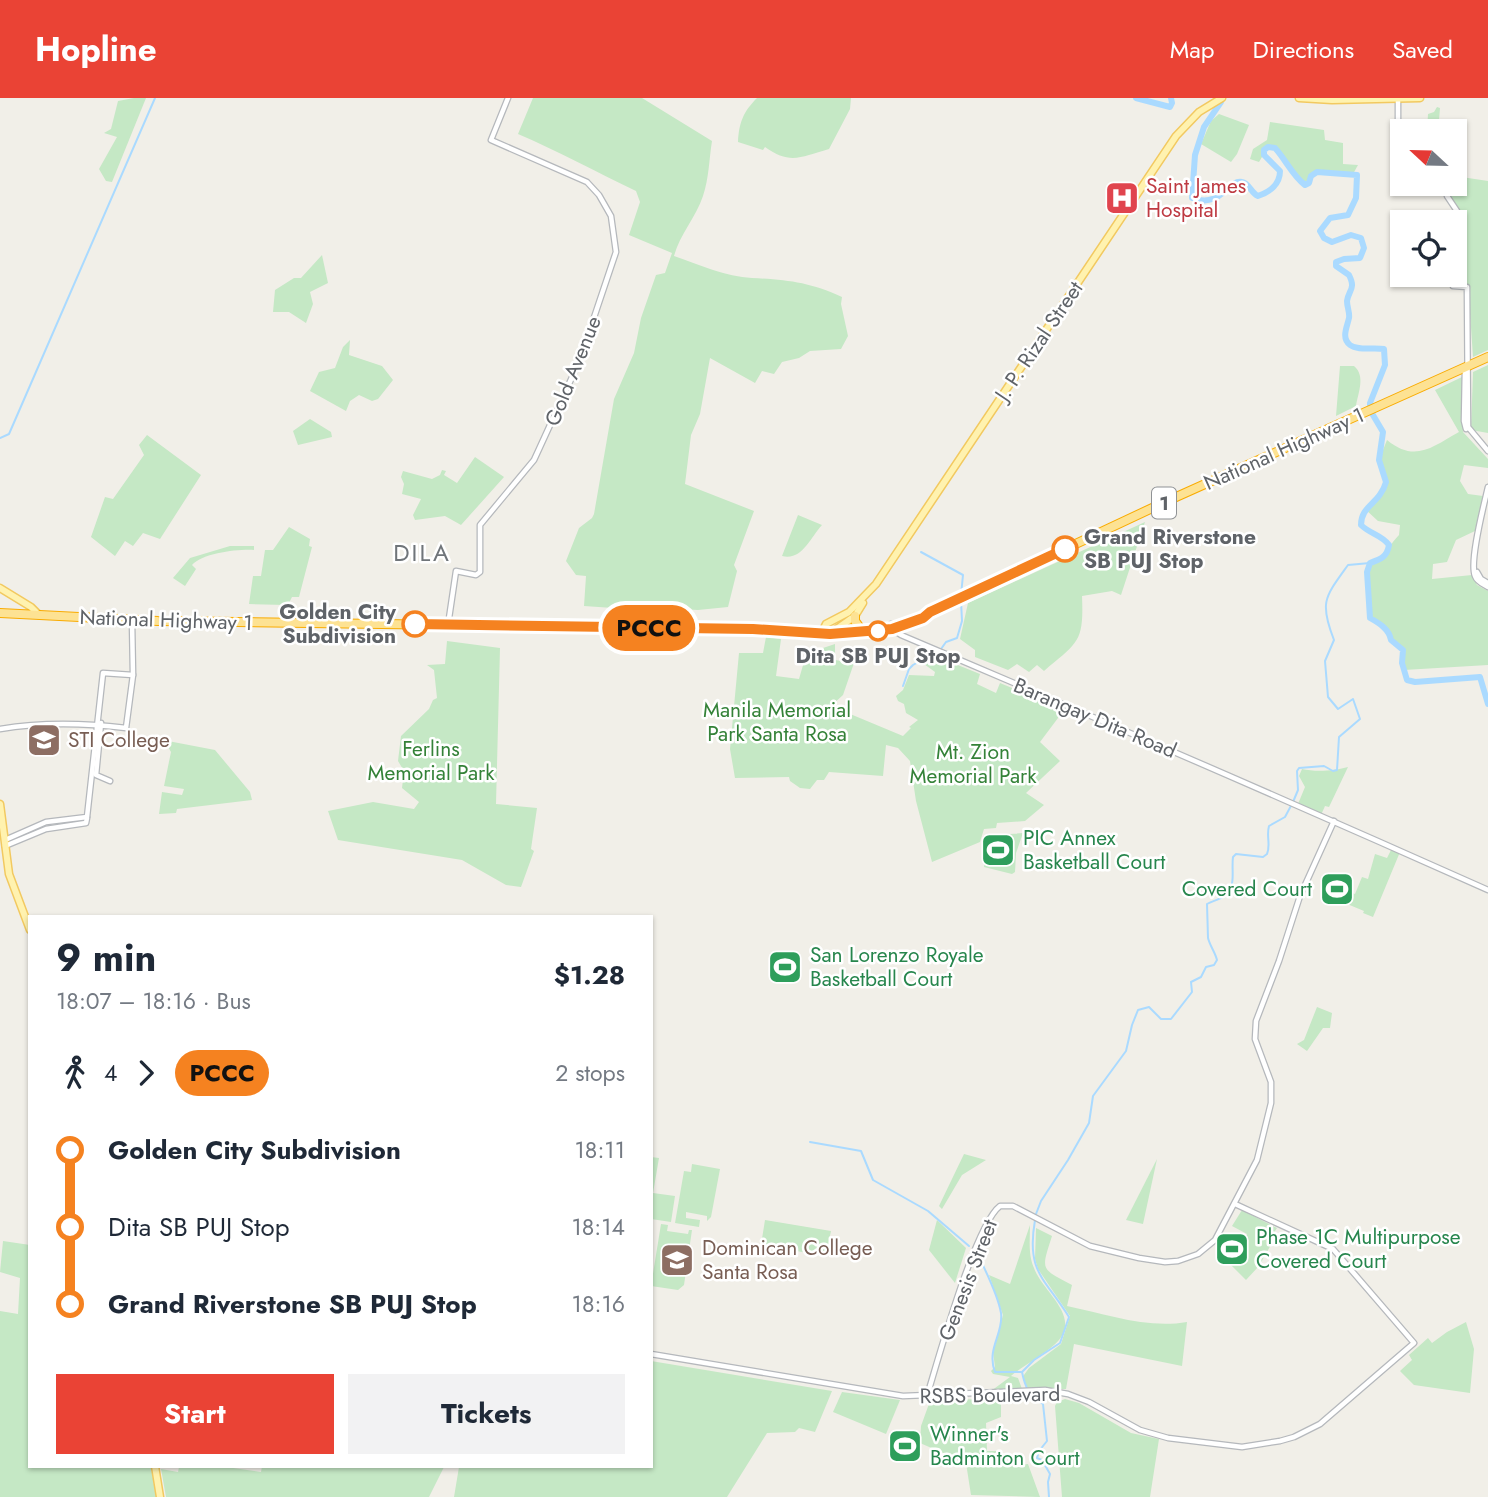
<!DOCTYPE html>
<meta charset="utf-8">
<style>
body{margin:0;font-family:Jost,sans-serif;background:#f2f2f3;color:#1f2937;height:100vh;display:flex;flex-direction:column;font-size:26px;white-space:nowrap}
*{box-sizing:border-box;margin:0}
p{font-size:23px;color:#747a83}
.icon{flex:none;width:38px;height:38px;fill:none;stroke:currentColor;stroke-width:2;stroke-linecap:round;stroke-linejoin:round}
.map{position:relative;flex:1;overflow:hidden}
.details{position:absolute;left:28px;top:817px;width:625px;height:553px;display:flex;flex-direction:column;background:#fff;border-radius:0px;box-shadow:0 2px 5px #0004}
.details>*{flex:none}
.badge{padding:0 14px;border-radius:23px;font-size:24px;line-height:46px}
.needle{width:46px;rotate:292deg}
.tools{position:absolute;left:1390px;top:21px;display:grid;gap:14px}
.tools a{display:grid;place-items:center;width:77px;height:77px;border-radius:0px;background:#fff;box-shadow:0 2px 5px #0004;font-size:35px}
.map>.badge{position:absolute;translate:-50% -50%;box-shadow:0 0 0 4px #fff}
.legs{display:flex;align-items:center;gap:10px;height:77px;padding:0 28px;font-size:23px}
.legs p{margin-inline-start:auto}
.summary{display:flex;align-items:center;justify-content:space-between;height:119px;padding:0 28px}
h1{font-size:38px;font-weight:700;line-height:52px}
.primary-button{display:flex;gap:14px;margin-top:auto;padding:14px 28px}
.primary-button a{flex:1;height:80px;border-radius:0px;background:#ea4335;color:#fff;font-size:28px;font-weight:700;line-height:80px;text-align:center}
.primary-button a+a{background:#f2f2f3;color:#1f2937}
ul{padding:0 28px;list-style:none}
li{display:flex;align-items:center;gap:24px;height:77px;font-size:26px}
li i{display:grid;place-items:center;width:10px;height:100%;margin:0 9px;background:currentColor}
li i::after{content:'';width:18px;height:18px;margin:-9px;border:5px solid;border-radius:50%;background:#fff}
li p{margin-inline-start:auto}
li:first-child i{background:linear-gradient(#0000 50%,currentColor 0)}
li:last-child i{background:linear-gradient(currentColor 50%,#0000 0)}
header{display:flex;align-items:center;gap:42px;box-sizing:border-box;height:98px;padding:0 35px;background:#ea4335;color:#fff}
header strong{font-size:33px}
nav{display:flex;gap:38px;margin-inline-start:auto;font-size:24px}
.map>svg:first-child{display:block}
.green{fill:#c5e8c5}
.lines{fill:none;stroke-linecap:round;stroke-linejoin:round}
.stream{stroke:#aadaff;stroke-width:2}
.river{stroke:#aadaff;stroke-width:6}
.minor-casing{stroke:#b5b8bc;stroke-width:7}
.major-casing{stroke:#f2c960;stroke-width:9}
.highway-casing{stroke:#f9ab00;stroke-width:10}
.minor{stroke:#fff;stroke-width:4.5}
.major{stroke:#fff2af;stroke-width:6}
.highway{stroke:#fde293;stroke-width:8}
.line-1-casing{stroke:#fff;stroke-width:16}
.line-1{stroke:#f58220;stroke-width:10}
.stop-1-dot{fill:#fff;stroke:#f58220;stroke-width:3.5}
.labels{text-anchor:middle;stroke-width:5;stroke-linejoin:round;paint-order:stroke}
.shield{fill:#fff;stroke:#8f9295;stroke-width:2}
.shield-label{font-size:19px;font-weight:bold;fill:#5f6368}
.health-label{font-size:21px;fill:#be3a42;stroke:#fff;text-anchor:start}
.street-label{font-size:21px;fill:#5f6368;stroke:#fff}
.stop-label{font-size:21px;font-weight:bold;fill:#5f6368;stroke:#fff;text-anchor:start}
.park-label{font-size:21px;fill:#348238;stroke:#fff}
.education-label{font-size:21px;fill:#785e54;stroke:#fff;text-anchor:start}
.leisure-label{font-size:21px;fill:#27864d;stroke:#fff;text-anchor:start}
.quarter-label{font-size:24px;letter-spacing:2px;fill:#70757a;stroke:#fff}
</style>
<header>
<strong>Hopline</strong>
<nav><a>Map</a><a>Directions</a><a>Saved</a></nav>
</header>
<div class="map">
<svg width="1488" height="1399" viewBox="0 0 1488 1399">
<rect width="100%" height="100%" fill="#f1efe8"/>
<g class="green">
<polygon points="134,0 146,0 112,84 106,83 99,71 117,39 104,35 111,31 118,3"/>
<path d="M533,0H642L712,43C709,62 709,80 703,98C696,119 680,136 674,158C698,166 726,179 752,180C788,182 809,184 842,199L841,206L848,238L841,251L810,253L799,260L782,264L774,276L762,273L755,285L710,260L700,316L691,337L685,386L754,413L734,467L737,473L728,509L698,512L663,510L662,527L627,526L628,511L584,508L586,478L576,477L566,463L579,430L592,420L594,416L614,301L634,255L641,220L656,177L665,175L672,155L629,137L640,104L636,93C596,74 558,53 518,36Z"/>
<path d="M757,0H851L850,11L829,51C801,59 790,67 765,49L763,52L738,44C739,25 743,14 757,0Z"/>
<polygon points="1437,9 1440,10 1439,22 1454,21 1454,33 1463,27 1463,41 1458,61 1454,60 1454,33 1427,33 1428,16 1434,14"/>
<polygon points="1219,16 1249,27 1237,56 1231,64 1201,46 1211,23"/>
<path d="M1270,24L1324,32L1325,42L1343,45V66L1358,67L1353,76L1317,74L1311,78L1309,85L1305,87C1292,77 1287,62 1275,50L1268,49L1259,64L1250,61L1253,51L1267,42Z"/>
<polygon points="1455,78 1488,83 1488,252 1473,259 1468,186 1455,184 1458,111 1449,98"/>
<polygon points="322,157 328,185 310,194 313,206 306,225 289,214 273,214 275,192 294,180 301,180"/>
<polygon points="350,242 349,257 382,268 393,282 378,301 372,303 359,297 350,303 346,313 310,293 319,274 335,270 343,249"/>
<polygon points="1488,267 1488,335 1471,332 1473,274"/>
<path d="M1340,268H1354C1366,278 1358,295 1356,308L1336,318Z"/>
<path d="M1462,279L1463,334L1488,361V370L1464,367L1460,383L1468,396L1483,398L1475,433L1456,442L1447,464L1433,466L1432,481L1472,477L1477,487L1488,493V567L1404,572L1402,565L1403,552L1391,542C1389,531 1379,525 1370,520L1367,474L1370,465C1389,458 1386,450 1399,437L1400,427L1378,423L1365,411C1393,393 1384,388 1379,362L1387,342C1415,365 1432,349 1459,334L1435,292Z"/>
<polygon points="310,321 331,334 332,339 298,347 293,333"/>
<polygon points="147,337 201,377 160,441 143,435 133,448 125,443 115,458 91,439 105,399 113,401 144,357 139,347"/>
<polygon points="475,359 504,379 461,427 445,418 415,422 413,417 421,401 402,396 404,386 401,379 403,373 432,381 440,377 442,372 446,373 444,377 457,385"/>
<path d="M798,417L822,427C810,440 802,463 782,458Z"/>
<path d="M1145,424L1121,497L1112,493L1082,498C1084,545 1078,544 1044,573L1037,567L1029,574L1017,566L1008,572L975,559V552L960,541L968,505Z"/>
<polygon points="289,429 310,441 309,448 312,449 299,499 292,499 288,507 286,507 249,506 253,478 261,478 265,452 273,452"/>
<path d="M230,448H254V452C238,451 203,455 192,467L196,471L185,488L173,480L190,460Z"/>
<polygon points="766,539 781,541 776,578 799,581 808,550 823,550 835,546 835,562 854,565 843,597 831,608 903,638 911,630 909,629 918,622 906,615 904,606 898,603 896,598 903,592 909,577 934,578 935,574 924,566 933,557 980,576 977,586 996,595 1000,585 1064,612 1040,644 1060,663 1026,695 1044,707 1025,723 997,725 996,730 984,731 980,744 932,764 916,703 910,663 898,650 886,647 883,678 829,674 824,682 817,682 810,691 800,690 790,683 789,679 735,680 730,651 739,555 763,555"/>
<polygon points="447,543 500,550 496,706 537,710 531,751 534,753 521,789 506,787 462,762 338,742 328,713 373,704 414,711 419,704 402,690 404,673 398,663 401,638 429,611 433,602 437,600 434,572 427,567 445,566"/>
<polygon points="168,643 215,652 250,694 252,702 177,711 176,715 159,716 162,694 182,697 184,691 164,688 171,654 167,647"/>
<path d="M1348,669L1329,709L1325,708L1321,717L1298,706L1305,689L1299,678L1302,671C1315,674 1335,673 1348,669Z"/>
<polygon points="1023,735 1016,755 1015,774 1012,776 984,769 989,744 1010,736"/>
<polygon points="1392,750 1400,754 1373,819 1363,815 1364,813 1340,803 1345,792 1355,796 1362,779 1368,781 1375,756 1387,760"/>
<polygon points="1317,909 1332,915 1330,930 1323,930 1307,953 1297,946 1304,942"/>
<polygon points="964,1056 986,1062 962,1077 942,1111 939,1108"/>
<polygon points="651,1059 659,1060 653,1095 675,1098 671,1124 651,1121"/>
<polygon points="1157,1061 1143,1126 1126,1122"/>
<polygon points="692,1066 720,1071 711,1119 707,1123 707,1118 686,1114 686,1120 700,1122 699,1129 675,1125 684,1073 691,1074"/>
<polygon points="1242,1112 1277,1130 1273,1136 1276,1138 1259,1168 1246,1182 1231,1167 1234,1161 1219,1152 1226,1139 1242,1147 1247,1136 1232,1128"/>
<polygon points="765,1122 831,1133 826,1158 761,1147"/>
<polygon points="937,1122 966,1150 955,1185 929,1152"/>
<polygon points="661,1126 668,1127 667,1133 688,1136 689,1132 692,1132 684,1187 678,1192 651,1188"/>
<path d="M1030,1127C1030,1142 1028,1157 1034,1170C1042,1193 1080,1217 1059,1242C1049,1254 1022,1268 1011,1278L1018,1280L1022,1291L991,1293L1010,1279L993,1276L991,1273L995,1269L993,1254L1003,1217L989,1177L1010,1186Z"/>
<path d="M1036,1130L1052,1138C1041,1173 1040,1170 1072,1187L1067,1208C1106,1216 1147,1231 1187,1224L1182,1268L1074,1246L1066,1291H1028L1023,1281L1024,1277L1029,1270L1061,1246L1070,1218L1038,1171L1035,1161Z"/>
<polygon points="3,1143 30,1147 30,1368 151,1369 156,1399 0,1399 0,1213 18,1216 20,1180 0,1174"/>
<polygon points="1466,1224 1474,1251 1470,1295 1414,1287 1400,1273 1412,1262 1409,1257 1428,1240 1432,1245 1447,1234"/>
<polygon points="651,1263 832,1293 815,1334 799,1330 795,1334 767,1335 727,1399 454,1399 459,1369 651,1368"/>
<polygon points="842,1294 900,1302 886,1336 833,1314"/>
<polygon points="1001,1300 1001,1319 986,1325 987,1353 997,1353 1001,1368 1028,1366 1040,1399 971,1397 966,1365 920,1345 921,1328 930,1303"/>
<polygon points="1065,1301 1079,1305 1131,1335 1159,1341 1150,1399 1062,1399 1055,1308 1057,1304"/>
<polygon points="226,1369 261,1374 262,1368 444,1369 429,1399 166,1399 161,1371 178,1374 179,1369"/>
</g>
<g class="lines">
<g class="stream">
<polyline points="0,340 9,336 155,0"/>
<polyline points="921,454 963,477 961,497"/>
<polyline points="903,588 909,571 913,567 941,551 946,544 957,540 962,523 961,503"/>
<polyline points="810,1044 861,1053 873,1082 928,1113 969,1148"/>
<path d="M1036,1116L1041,1103L1068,1062L1089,1025L1093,998L1126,953L1132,927L1138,912L1149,909L1161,921H1171L1192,894L1191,884L1201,879L1206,869L1214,867L1217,862C1215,854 1210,848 1208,840C1208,837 1207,808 1207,806C1212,803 1219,802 1224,798C1237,789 1231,773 1233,759L1236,756L1263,759L1267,756C1271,747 1266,738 1269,728L1285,719L1293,704L1298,692L1297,673L1299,670L1324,668L1333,673L1337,672L1339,639L1360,621L1353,601L1338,611L1328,599L1325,563L1334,542C1319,504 1325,499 1348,467L1370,465"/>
<path d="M1035,1122C1026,1174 1044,1179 1069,1219L1060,1245L1034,1262L1022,1274C1025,1289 1029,1298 1043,1306L1047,1343L1039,1353L1037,1360L1042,1362L1050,1376L1048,1384L1049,1399"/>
<path d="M979,1159C987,1176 998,1197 1001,1215C1004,1235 986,1251 995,1274H1021"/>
</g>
<g class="river">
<polyline points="1136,0 1170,9 1172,5 1171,0"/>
<path d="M1220,0L1221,4L1204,29L1195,57L1192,100C1222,111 1227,81 1242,84C1249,85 1251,95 1258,98C1270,94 1280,86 1280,73L1264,57V52L1268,49L1275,50C1286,62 1292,77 1305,87L1309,85L1311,78L1317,74L1357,77L1356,100L1348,117L1330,120L1320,133L1324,140L1332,144L1351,137L1361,140L1364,150L1360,160L1344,161L1336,164V168L1349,177C1356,191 1349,191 1347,203C1347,209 1350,215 1349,220C1347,229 1341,240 1350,247C1358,253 1374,249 1384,251L1385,267L1370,305V312L1383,334L1379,362L1386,384C1380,406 1361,407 1361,427C1370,436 1382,437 1389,447C1387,459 1381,461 1370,465L1367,474L1370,520C1379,525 1389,531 1391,542L1403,552L1402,565L1407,582L1415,584L1480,579L1488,606"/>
</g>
<g class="minor-casing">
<g id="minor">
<polyline points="1398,1 1398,73 1402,76"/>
<polyline points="1450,86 1447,98 1457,113 1454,158"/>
<polyline points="1454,177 1453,188 1467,189 1468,329 1488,353"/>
<polyline points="1465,270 1464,323 1466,331"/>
<path d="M1488,389C1484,407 1469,463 1475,478C1477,484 1483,486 1488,489"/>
<polyline points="1477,474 1481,481 1488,485"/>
<path d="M891,526L892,531L901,537C1097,620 1293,705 1488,792"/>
<polyline points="448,527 456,473 476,477 480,474 480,427 534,362 579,264 616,154 611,118 599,97 587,84 491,42 508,0"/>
<polyline points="101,625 96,677 110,683"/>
<path d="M0,631C42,624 84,625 126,630L133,577L132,523"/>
<polyline points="5,742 46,724 87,719 103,575 133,577"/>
<polyline points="5,748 46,731 86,725 87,720"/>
<polyline points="651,1256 903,1298 1045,1292 1068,1296 1089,1304 1140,1332 1168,1340 1242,1349 1280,1343 1294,1339 1320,1326 1414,1245 1333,1151 1235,1106"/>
<path d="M927,1298C938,1262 975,1127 1000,1108H1013L1090,1148L1139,1160L1165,1164L1178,1163L1198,1156L1215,1142L1257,1062L1271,1005V984L1255,941L1256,923L1279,863L1300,798L1334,723"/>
</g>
</g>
<g class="major-casing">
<g id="major">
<polyline points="1299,0 1332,2 1420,0"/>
<polyline points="0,490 31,509 39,517"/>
<polyline points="831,535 855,518 863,505"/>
<polyline points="821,536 826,526 849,514 876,486 1176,38 1199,14 1222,0"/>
<polyline points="0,706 9,776 30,832"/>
<polyline points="155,1368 160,1399"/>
</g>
</g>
<g class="highway-casing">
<g id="highway">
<path d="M0,515L158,523L753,531C794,540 898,541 931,514L1165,404L1488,259"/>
<polyline points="855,518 855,523 860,530"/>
</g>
</g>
<use href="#minor" class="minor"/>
<use href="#major" class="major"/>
<use href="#highway" class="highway"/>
</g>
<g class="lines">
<g class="line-1-casing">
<polyline id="line-1" points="415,526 753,531 830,536 892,531 923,520 930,514 1065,451"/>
</g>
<use href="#line-1" class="line-1"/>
</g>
<defs>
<g id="hospital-square" transform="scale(1.75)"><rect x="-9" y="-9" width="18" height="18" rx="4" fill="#e0444e" stroke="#fff"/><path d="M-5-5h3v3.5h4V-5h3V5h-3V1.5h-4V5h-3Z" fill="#fff"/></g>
<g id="university-square" transform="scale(1.75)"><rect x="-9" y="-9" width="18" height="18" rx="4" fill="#8d6e63" stroke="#fff"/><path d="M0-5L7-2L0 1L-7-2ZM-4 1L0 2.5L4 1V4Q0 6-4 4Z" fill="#fff"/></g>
<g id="stadium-square" transform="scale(1.75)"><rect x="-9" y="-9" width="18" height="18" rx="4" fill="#2e9e5b" stroke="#fff"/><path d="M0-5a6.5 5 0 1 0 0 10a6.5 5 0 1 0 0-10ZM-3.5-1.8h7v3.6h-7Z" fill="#fff"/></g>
</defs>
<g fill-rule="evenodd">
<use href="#hospital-square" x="1122" y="100"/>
<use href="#university-square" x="44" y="642"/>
<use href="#stadium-square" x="998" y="752"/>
<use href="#stadium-square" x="1337" y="791"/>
<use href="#stadium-square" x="785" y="869"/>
<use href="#stadium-square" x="1232" y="1151"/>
<use href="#university-square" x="677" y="1162"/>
<use href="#stadium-square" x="905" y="1348"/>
</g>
<g class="stop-1-dot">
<circle cx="1065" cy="451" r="12"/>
<circle cx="415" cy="526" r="12"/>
<circle cx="878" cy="533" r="9"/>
</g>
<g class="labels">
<rect class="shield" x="1152" y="389.5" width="24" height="31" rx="5"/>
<g class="shield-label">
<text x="1164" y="412">1</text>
</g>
<g class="health-label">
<text x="1146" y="95">Saint James<tspan x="1146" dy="24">Hospital</tspan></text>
</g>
<g class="street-label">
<text transform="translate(1039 243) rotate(-56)" y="7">J. P. Rizal Street</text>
<text transform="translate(573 273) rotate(-68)" y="7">Gold Avenue</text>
<text transform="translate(1284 351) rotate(-24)" y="7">National Highway 1</text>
<text transform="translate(166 522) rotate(2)" y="7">National Highway 1</text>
<text transform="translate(1095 620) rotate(23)" y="7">Barangay Dita Road</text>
<text transform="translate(968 1182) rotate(-69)" y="7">Genesis Street</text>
<text transform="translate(990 1297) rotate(-1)" y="7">RSBS Boulevard</text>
</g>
<g class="stop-label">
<text x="1084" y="446">Grand Riverstone<tspan x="1084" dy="24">SB PUJ Stop</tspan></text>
<text x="396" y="521" text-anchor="end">Golden City<tspan x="396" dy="24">Subdivision</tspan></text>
<text x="878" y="565" text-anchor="middle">Dita SB PUJ Stop</text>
</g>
<g class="park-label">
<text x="777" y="619">Manila Memorial<tspan x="777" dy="24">Park Santa Rosa</tspan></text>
<text x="431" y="658">Ferlins<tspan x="431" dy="24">Memorial Park</tspan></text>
<text x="973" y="661">Mt. Zion<tspan x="973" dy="24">Memorial Park</tspan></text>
</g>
<g class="education-label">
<text x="68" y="649">STI College</text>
<text x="702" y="1157">Dominican College<tspan x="702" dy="24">Santa Rosa</tspan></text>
</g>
<g class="leisure-label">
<text x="1023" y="747">PIC Annex<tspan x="1023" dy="24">Basketball Court</tspan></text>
<text x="1312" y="798" text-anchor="end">Covered Court</text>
<text x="810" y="864">San Lorenzo Royale<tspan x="810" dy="24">Basketball Court</tspan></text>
<text x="1256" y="1146">Phase 1C Multipurpose<tspan x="1256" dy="24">Covered Court</tspan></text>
<text x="930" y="1343">Winner's<tspan x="930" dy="24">Badminton Court</tspan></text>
</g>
<g class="quarter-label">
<text x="422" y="463">DILA</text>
</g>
</g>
</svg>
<div class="tools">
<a><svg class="needle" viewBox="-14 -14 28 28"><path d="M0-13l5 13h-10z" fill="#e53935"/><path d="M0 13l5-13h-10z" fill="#747a83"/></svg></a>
<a><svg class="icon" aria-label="locate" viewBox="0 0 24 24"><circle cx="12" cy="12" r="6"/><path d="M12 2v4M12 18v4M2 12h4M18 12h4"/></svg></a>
</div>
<b class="badge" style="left:649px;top:530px;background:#f58220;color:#111">PCCC</b>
<section class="details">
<div class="summary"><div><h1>9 min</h1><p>18:07 – 18:16 · Bus</p></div><b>$1.28</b></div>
<div class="legs"><svg class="icon" aria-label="walk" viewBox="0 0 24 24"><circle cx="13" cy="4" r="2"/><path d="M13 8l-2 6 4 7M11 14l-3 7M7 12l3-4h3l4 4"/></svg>4<svg class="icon" aria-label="forward" viewBox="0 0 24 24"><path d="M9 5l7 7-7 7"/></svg><b class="badge" style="background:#f58220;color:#111">PCCC</b><p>2 stops</p></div>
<ul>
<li><i style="color:#f58220"></i><b>Golden City Subdivision</b><p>18:11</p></li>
<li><i style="color:#f58220"></i><span>Dita SB PUJ Stop</span><p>18:14</p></li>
<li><i style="color:#f58220"></i><b>Grand Riverstone SB PUJ Stop</b><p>18:16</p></li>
</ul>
<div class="primary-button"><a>Start</a><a>Tickets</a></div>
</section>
</div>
